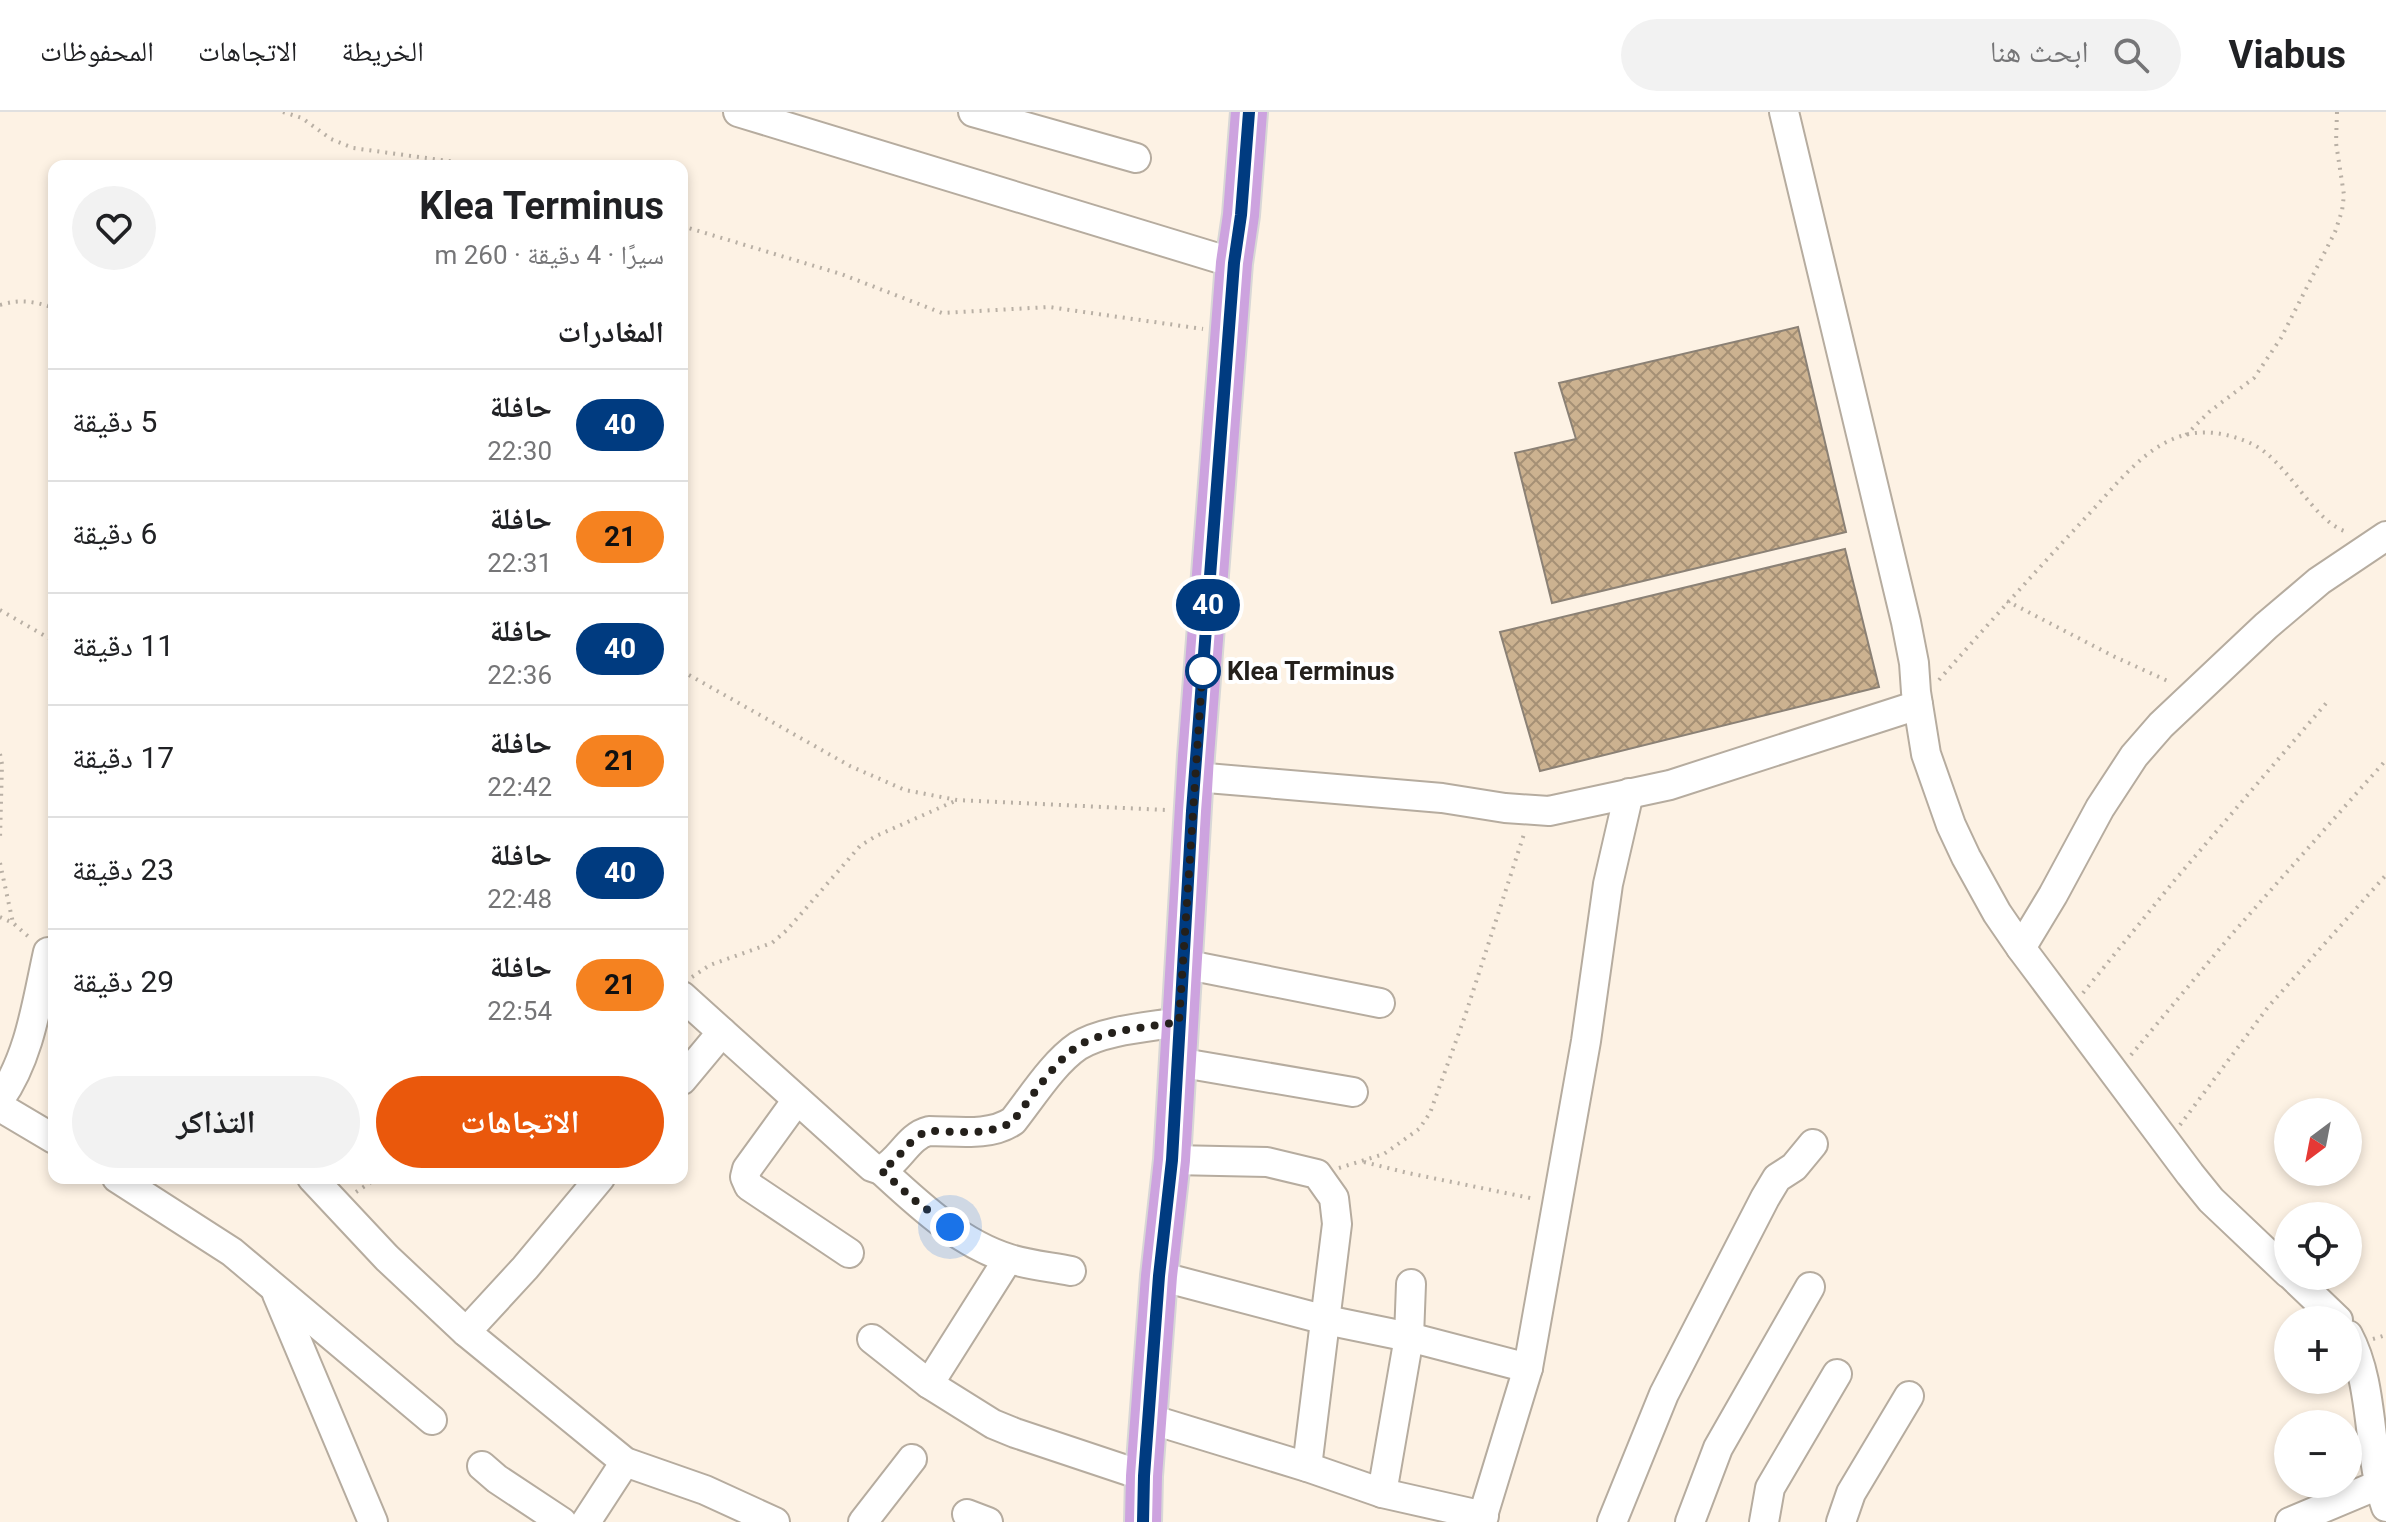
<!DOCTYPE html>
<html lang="ar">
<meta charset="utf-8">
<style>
body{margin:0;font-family:Roboto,"Noto Naskh Arabic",sans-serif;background:#f2f2f2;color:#202124;direction:rtl;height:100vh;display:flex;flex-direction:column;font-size:30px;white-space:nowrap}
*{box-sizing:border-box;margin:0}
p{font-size:26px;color:#757577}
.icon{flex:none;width:44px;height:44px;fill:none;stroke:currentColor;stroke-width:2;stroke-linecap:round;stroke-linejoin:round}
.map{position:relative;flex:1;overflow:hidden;direction:ltr}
.side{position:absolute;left:48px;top:48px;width:640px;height:1024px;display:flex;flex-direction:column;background:#fff;border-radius:16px;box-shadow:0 4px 12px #0003;direction:rtl}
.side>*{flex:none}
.badge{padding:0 16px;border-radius:26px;font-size:28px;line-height:52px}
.needle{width:52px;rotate:212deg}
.buttons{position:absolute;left:2274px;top:986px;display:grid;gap:16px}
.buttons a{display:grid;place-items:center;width:88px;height:88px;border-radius:50%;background:#fff;box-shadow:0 4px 12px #0003;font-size:40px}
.you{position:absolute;width:40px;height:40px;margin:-20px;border:6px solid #fff;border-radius:50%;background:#1a73e8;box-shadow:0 0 0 12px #1a73e833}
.map>.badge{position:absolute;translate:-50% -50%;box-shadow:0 0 0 4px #fff}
h2{padding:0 24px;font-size:30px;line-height:72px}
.round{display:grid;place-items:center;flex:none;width:84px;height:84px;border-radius:42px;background:#f2f2f2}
.headline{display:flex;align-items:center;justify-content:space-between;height:136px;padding:0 24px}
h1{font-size:38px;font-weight:700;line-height:60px}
.action{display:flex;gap:16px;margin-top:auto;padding:16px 24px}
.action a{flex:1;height:92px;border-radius:48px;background:#ea580c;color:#fff;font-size:32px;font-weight:700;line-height:92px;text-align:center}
.action a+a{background:#f2f2f2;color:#202124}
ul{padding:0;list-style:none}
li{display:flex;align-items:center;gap:24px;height:112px;padding:0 24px;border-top:2px solid #e0e0e0}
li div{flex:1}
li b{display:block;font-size:30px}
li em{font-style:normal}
li .badge{min-width:88px;font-weight:700;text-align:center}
header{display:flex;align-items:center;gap:48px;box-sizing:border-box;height:112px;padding:0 40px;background:#fff;border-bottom:2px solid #e0e0e0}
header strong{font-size:38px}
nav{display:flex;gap:44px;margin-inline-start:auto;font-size:28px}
.search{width:560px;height:72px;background:#f2f2f2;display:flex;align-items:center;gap:20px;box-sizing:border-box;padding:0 28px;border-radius:44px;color:#757577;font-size:30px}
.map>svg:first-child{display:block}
.building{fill:url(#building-cross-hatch);stroke:#8b8175;stroke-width:2}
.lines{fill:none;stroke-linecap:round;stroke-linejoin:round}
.minor-casing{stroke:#b6ac9f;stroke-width:32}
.major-casing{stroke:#d8d7d6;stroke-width:40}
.path{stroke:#b9b0a5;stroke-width:4;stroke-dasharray:2 6;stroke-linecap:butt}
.minor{stroke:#fff;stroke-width:28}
.major{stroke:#cda3df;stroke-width:36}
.line-casing{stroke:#fff;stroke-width:18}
.line{stroke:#003b80;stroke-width:12}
.walk{stroke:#24201b;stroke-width:8;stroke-dasharray:0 14.4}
.stop-dot{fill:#fff;stroke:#003b80;stroke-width:4}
.labels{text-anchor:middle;stroke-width:8;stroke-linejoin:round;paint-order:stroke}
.stop-label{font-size:26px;font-weight:bold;fill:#24201b;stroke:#fff;text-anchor:start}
</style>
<header>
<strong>Viabus</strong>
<div class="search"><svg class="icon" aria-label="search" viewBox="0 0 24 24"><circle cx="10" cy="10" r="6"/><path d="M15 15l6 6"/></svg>ابحث هنا</div>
<nav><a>الخريطة</a><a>الاتجاهات</a><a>المحفوظات</a></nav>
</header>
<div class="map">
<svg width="2386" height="1410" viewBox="0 0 2386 1410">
<defs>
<pattern id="building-cross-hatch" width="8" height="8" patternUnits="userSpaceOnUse" patternTransform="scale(2)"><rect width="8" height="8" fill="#ccb290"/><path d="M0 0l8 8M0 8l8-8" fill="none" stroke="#a59075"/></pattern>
</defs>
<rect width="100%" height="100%" fill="#fdf2e4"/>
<g class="building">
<polygon points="1798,215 1846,420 1552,491 1515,341 1576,327 1559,271"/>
<polygon points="1845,437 1879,575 1540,659 1500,520"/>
</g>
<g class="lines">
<g class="minor-casing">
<g id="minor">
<polyline points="738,0 1234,151"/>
<polyline points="973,0 1136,46"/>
<polyline points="1784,0 1906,510 1914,551 1916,580 1926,642 1951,713 1966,745 1997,801 2021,836 2190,1062 2211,1088 2288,1161"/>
<polyline points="1195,665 1442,686 1505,696 1549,699 1670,673 1918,593"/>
<polyline points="2021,836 2053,783 2100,696 2134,644 2161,613 2266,514 2319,469 2386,424"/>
<polyline points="1183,852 1380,891"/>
<path d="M682,884L872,1055L881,1058C900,1049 908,1024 929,1019C956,1019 990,1025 1013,1009C1032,985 1053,951 1078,934C1103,918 1150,915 1179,910"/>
<polyline points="1177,950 1353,980"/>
<polyline points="682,968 722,920"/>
<path d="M0,987C30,945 37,889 48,840L54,843"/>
<polyline points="797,988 747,1057 745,1065 749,1074 849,1141"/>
<polyline points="0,995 54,1027"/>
<polyline points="1172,1048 1267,1050 1317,1062 1334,1086 1337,1112 1307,1355"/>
<path d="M881,1058C918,1092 960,1132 1010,1147C1029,1153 1051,1155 1071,1159"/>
<polyline points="117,1066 232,1140 432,1308"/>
<polyline points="312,1066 387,1146 466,1220 625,1350 705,1378 775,1410"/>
<polyline points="1159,1164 1326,1208 1409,1225 1528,1256"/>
<polyline points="2292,1164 2338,1208"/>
<polyline points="277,1182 373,1410"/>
<polyline points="466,1220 525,1156 600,1066"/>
<path d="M2348,1223C2375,1273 2367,1341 2386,1395"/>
<polyline points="872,1227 929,1272 993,1312 1015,1321 1144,1364"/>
<polyline points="929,1272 1008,1147"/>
<polyline points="1150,1307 1307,1355 1382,1381 1484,1404"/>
<polyline points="482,1354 497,1367 562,1410"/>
<polyline points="1382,1381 1409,1225 1411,1172"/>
<polyline points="967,1402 988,1410"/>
<polyline points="586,1410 625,1350"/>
<polyline points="863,1410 912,1347"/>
<polyline points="1481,1410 1528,1256 1586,929 1608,772 1629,681"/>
<polyline points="1612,1410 1664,1282 1765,1086 1777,1066 1794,1055 1813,1032"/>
<polyline points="1690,1410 1718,1336 1810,1175"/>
<polyline points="1764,1410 1770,1376 1837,1262"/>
<polyline points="1841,1410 1851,1381 1909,1284"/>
<polyline points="2290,1410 2378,1373"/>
</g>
</g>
<g class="major-casing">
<polyline id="major" points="1143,1410 1144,1364 1159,1164 1172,1048 1196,644 1234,151 1241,103 1249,0"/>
</g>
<g class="path">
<polyline points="283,0 302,6 331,27 353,36 485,54"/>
<polyline points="682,114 841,162 942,201 1049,195 1203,217"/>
<path d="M0,193C20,187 34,189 54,196"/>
<polyline points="2186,323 2209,300 2254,266 2281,226 2335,120 2342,99 2344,83 2336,31 2337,0"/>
<polyline points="2007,489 2113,544 2170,570"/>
<polyline points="0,498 54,529"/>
<polyline points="682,559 850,654 905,678 957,688 1166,698"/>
<path d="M1939,568C1988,512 2037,458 2087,404C2112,378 2139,341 2173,327C2199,316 2225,320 2250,331C2289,348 2312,411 2348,420"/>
<polyline points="0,642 2,652 0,727"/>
<polyline points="0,751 13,811"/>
<polyline points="0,805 13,811 30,826"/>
<polyline points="692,865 710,853 772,831 787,818 860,734 876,724 955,689"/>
<polyline points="2083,881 2174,769 2328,589"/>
<polyline points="2131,943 2232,822 2386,648"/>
<polyline points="2180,1013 2268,895 2386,763"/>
<polyline points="1364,1050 1408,1061 1535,1087"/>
<polyline points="1339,1056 1384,1042 1419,1017 1430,1001 1465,904 1525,719"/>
<polyline points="356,1080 377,1066"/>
<polyline points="2373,1227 2386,1223"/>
</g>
<use href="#minor" class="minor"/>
<use href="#major" class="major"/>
</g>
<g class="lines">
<g class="line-casing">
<polyline id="line" points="1143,1410 1144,1364 1159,1164 1172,1048 1192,699 1234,151 1241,103 1249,0"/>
</g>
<use href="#line" class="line"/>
<path class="walk" d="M950,1115L913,1087L881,1058C900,1049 908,1025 929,1019C956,1019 990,1025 1013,1009C1032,985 1053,951 1078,934C1103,918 1150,915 1179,910L1203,551V559"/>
</g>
<circle class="stop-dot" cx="1203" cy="559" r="16"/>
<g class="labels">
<g class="stop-label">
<text x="1227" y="568">Klea Terminus</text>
</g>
</g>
</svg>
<div class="buttons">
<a><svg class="needle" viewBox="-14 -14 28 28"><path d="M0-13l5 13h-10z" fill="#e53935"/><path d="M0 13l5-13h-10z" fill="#757577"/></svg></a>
<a><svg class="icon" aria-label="locate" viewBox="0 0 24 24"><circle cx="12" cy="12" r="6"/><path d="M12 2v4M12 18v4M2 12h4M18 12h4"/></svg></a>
<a>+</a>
<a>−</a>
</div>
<div class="you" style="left:950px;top:1115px"></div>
<b class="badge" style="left:1208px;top:493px;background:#003b80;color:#fff">40</b>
<section class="side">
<div class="headline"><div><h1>Klea Terminus</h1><p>سيرًا · 4 دقيقة · 260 m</p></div><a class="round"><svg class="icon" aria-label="heart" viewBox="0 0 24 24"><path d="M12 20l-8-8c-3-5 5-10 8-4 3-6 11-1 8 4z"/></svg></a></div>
<h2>المغادرات</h2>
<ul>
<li><span class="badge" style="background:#003b80;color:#fff">40</span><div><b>حافلة</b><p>22:30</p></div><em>5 دقيقة</em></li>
<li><span class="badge" style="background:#f58220;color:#111">21</span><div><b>حافلة</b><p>22:31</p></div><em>6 دقيقة</em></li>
<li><span class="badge" style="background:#003b80;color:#fff">40</span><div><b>حافلة</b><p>22:36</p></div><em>11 دقيقة</em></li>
<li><span class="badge" style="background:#f58220;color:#111">21</span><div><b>حافلة</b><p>22:42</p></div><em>17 دقيقة</em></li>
<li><span class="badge" style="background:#003b80;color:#fff">40</span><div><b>حافلة</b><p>22:48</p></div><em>23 دقيقة</em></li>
<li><span class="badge" style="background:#f58220;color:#111">21</span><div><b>حافلة</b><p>22:54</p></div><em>29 دقيقة</em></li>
</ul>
<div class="action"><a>الاتجاهات</a><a>التذاكر</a></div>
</section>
</div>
